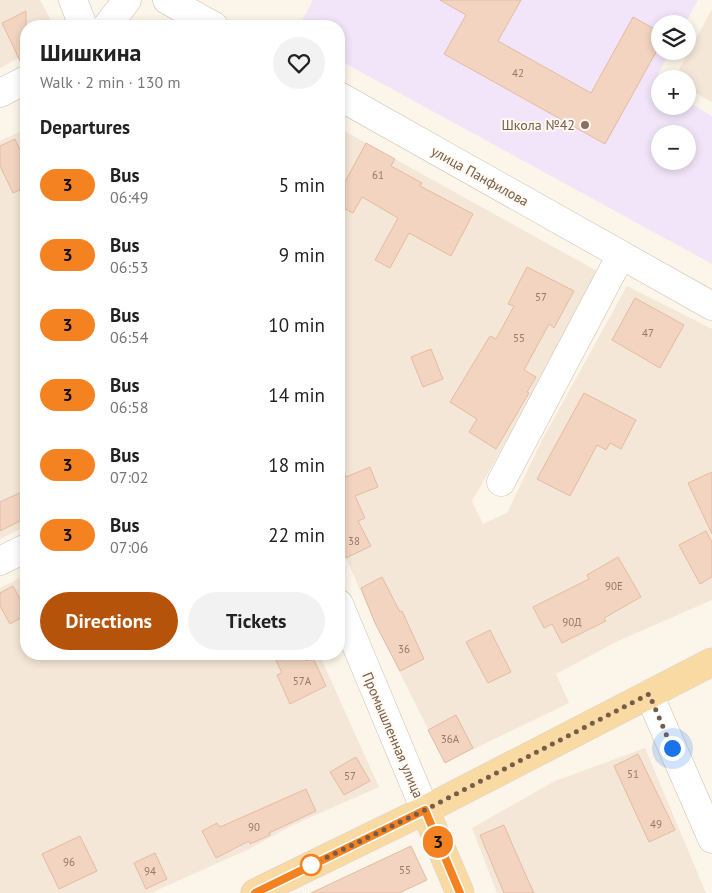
<!DOCTYPE html>
<meta charset="utf-8">
<style>
body{margin:0;font-family:"PT Sans",sans-serif;background:#f2f2f2;color:#222;height:100vh;display:flex;flex-direction:column;font-size:19px;white-space:nowrap}
*{box-sizing:border-box;margin:0}
p{font-size:16px;color:#767676}
.icon{flex:none;width:28px;height:28px;fill:none;stroke:currentColor;stroke-width:2;stroke-linecap:round;stroke-linejoin:round}
.map{position:relative;flex:1;overflow:hidden}
.sheet{position:absolute;left:20px;top:20px;width:325px;height:640px;display:flex;flex-direction:column;background:#fff;border-radius:20px;box-shadow:0 2px 8px #0003}
.sheet>*{flex:none}
.badge{padding:0 10px;border-radius:16px;font-size:18px;line-height:32px}
.controls{position:absolute;left:651px;top:15px;display:grid;gap:10px}
.controls a{display:grid;place-items:center;width:45px;height:45px;border-radius:50%;background:#fff;box-shadow:0 2px 8px #0003;font-size:25px}
.you{position:absolute;width:25px;height:25px;margin:-12px;border:4px solid #fff;border-radius:50%;background:#1a73e8;box-shadow:0 0 0 8px #1a73e833}
.map>.badge{position:absolute;translate:-50% -50%;box-shadow:0 0 0 2px #fff}
h2{padding:0 20px;font-size:19px;line-height:45px}
.round{display:grid;place-items:center;flex:none;width:52px;height:52px;border-radius:26px;background:#f2f2f2}
.overview{display:flex;align-items:center;justify-content:space-between;height:85px;padding:0 20px}
h1{font-size:24px;font-weight:700;line-height:38px}
.action{display:flex;gap:10px;margin-top:auto;padding:10px 20px}
.action a{flex:1;height:58px;border-radius:30px;background:#b45309;color:#fff;font-size:20px;font-weight:700;line-height:58px;text-align:center}
.action a+a{background:#f2f2f2;color:#222}
ul{padding:0;list-style:none}
li{display:flex;align-items:center;gap:15px;height:70px;padding:0 20px}
li div{flex:1}
li b{display:block;font-size:19px}
li em{font-style:normal}
li .badge{min-width:55px;font-weight:700;text-align:center}
.map>svg:first-child{display:block}
.residential{fill:#f4e7d7}
.education{fill:#f2e5f9;fill-rule:evenodd}
.building{fill:#f2d4c1;stroke:#e4bba1}
.lines{fill:none;stroke-linecap:round;stroke-linejoin:round}
.minor-casing{stroke:#cfbdae;stroke-width:29}
.major-casing{stroke:#d9d1cd;stroke-width:29}
.minor{stroke:#fff;stroke-width:28}
.major{stroke:#f9daa3;stroke-width:28}
.line-casing{stroke:#fff;stroke-width:11}
.line{stroke:#f58220;stroke-width:8}
.walk{stroke:#775c4c;stroke-width:5;stroke-dasharray:0 9}
.education-dot{fill:#8d6e63;stroke:#fff9f0;stroke-width:2}
.stop-dot{fill:#fff;stroke:#f58220;stroke-width:2.5}
.labels{text-anchor:middle;stroke-width:4;stroke-linejoin:round;paint-order:stroke}
.number-label{font-size:11px;fill:#967a69}
.education-label{font-size:14px;fill:#785e54;stroke:#fff9f0;text-anchor:end}
.street-label{font-size:14px;fill:#775c4c;stroke:#fff9f0}
</style>
<div class="map">
<svg width="712" height="893" viewBox="0 0 712 893">
<rect width="100%" height="100%" fill="#fcf5e9"/>
<g class="residential">
<polygon points="0,0 40,0 54,26 26,26 26,54 0,68"/>
<polygon points="712,9 712,102 688,89 688,79 674,79"/>
<polygon points="339,128 597,271 566,335 472,501 483,524 507,513 542,440 627,286 712,329 712,600 618,641 556,674 569,703 445,763 375,623 339,543"/>
<polygon points="26,129 26,526 0,539 0,141"/>
<polygon points="26,575 26,654 319,654 379,787 293,825 249,849 151,893 0,893 0,588"/>
<polygon points="645,748 706,893 497,893 472,828 555,781"/>
</g>
<path class="education" d="M313,0H698L685,24H660V51H670L653,84L660,87V106H688V102L712,116V264L339,60V26H299ZM660,134H688V161H660Z"/>
<g class="building">
<polygon points="440,0 521,0 498,41 591,93 633,17 660,32 660,45 605,144 444,54 466,15"/>
<polygon points="26,11 26,64 22,65 2,23"/>
<polygon points="15,139 26,163 26,187 13,193 0,166 0,146"/>
<polygon points="366,143 395,159 391,166 422,183 420,186 473,214 451,256 409,233 390,268 375,260 398,218 362,197 353,213 339,206 339,193"/>
<polygon points="527,267 574,291 554,328 549,324 524,370 536,377 527,392 529,393 496,449 469,432 477,419 450,402 490,336 496,339 514,306 508,304"/>
<polygon points="635,298 684,325 660,368 612,340"/>
<polygon points="431,349 443,379 423,387 411,357"/>
<polygon points="584,393 636,420 621,449 610,443 606,450 597,445 570,496 537,479"/>
<polygon points="339,461 346,477 370,467 378,487 355,496 365,518 358,521 371,546 346,558 339,543"/>
<polygon points="712,472 712,534 688,483"/>
<polygon points="26,490 26,518 0,531 0,502"/>
<polygon points="706,531 712,542 712,577 700,584 679,545"/>
<polygon points="618,557 641,597 604,618 606,621 562,643 552,624 544,628 533,607 589,579 587,575"/>
<polygon points="382,577 400,612 402,611 424,659 400,671 375,623 361,588"/>
<polygon points="13,586 26,610 26,615 10,624 0,606 0,593"/>
<polygon points="490,630 511,672 488,683 466,642"/>
<polygon points="273,654 303,654 306,661 313,658 326,686 290,704 277,675 282,673"/>
<polygon points="456,715 473,748 445,763 428,730"/>
<polygon points="638,754 675,830 649,842 614,766"/>
<polygon points="356,757 370,781 344,795 330,772"/>
<polygon points="306,789 316,811 269,833 270,835 250,844 249,841 216,858 202,831 217,823 220,827"/>
<polygon points="504,825 523,869 534,893 504,893 480,835"/>
<polygon points="80,836 97,871 59,889 42,854"/>
<polygon points="411,846 427,880 399,893 311,893"/>
<polygon points="155,853 167,879 146,889 134,863"/>
</g>
<g class="lines">
<g class="minor-casing">
<g id="minor">
<polyline points="73,0 83,26"/>
<polyline points="167,0 214,26"/>
<polyline points="107,26 127,0"/>
<polyline points="0,93 26,80"/>
<polyline points="339,96 712,306"/>
<polyline points="501,482 621,255"/>
<polyline points="0,561 26,548"/>
<polyline points="339,604 425,810"/>
<polyline points="649,694 712,839"/>
</g>
</g>
<g class="major-casing">
<g id="major">
<polyline points="425,810 460,893"/>
<polyline points="255,893 425,810 712,662"/>
</g>
</g>
<use href="#minor" class="minor"/>
<use href="#major" class="major"/>
</g>
<g class="lines">
<g class="line-casing">
<polyline id="line" points="255,893 425,810 460,893"/>
</g>
<use href="#line" class="line"/>
<polyline class="walk" points="311,865 425,810 649,694 672,748"/>
</g>
<circle class="education-dot" cx="585" cy="125" r="5"/>
<circle class="stop-dot" cx="311" cy="865" r="10"/>
<g class="labels">
<g class="number-label">
<text x="518" y="77">42</text>
<text x="378" y="179">61</text>
<text x="541" y="301">57</text>
<text x="648" y="337">47</text>
<text x="519" y="342">55</text>
<text x="354" y="545">38</text>
<text x="614" y="590">90Е</text>
<text x="572" y="626">90Д</text>
<text x="404" y="653">36</text>
<text x="302" y="685">57А</text>
<text x="450" y="743">36А</text>
<text x="633" y="778">51</text>
<text x="350" y="780">57</text>
<text x="656" y="828">49</text>
<text x="254" y="831">90</text>
<text x="69" y="866">96</text>
<text x="405" y="874">55</text>
<text x="150" y="875">94</text>
</g>
<g class="education-label">
<text x="575" y="130">Школа №42</text>
</g>
<g class="street-label">
<text transform="translate(480 176) rotate(29)" y="5">улица Панфилова</text>
<text transform="translate(393 735) rotate(67)" y="5">Промышленная улица</text>
</g>
</g>
</svg>
<div class="controls">
<a><svg class="icon" aria-label="layers" viewBox="0 0 24 24"><path d="M12 4l9 5-9 5-9-5zM3 14l9 5 9-5"/></svg></a>
<a>+</a>
<a>−</a>
</div>
<div class="you" style="left:672px;top:748px"></div>
<b class="badge" style="left:438px;top:842px;background:#f58220;color:#111">3</b>
<section class="sheet">
<div class="overview"><div><h1>Шишкина</h1><p>Walk · 2 min · 130 m</p></div><a class="round"><svg class="icon" aria-label="heart" viewBox="0 0 24 24"><path d="M12 20l-8-8c-3-5 5-10 8-4 3-6 11-1 8 4z"/></svg></a></div>
<h2>Departures</h2>
<ul>
<li><span class="badge" style="background:#f58220;color:#111">3</span><div><b>Bus</b><p>06:49</p></div><em>5 min</em></li>
<li><span class="badge" style="background:#f58220;color:#111">3</span><div><b>Bus</b><p>06:53</p></div><em>9 min</em></li>
<li><span class="badge" style="background:#f58220;color:#111">3</span><div><b>Bus</b><p>06:54</p></div><em>10 min</em></li>
<li><span class="badge" style="background:#f58220;color:#111">3</span><div><b>Bus</b><p>06:58</p></div><em>14 min</em></li>
<li><span class="badge" style="background:#f58220;color:#111">3</span><div><b>Bus</b><p>07:02</p></div><em>18 min</em></li>
<li><span class="badge" style="background:#f58220;color:#111">3</span><div><b>Bus</b><p>07:06</p></div><em>22 min</em></li>
</ul>
<div class="action"><a>Directions</a><a>Tickets</a></div>
</section>
</div>
